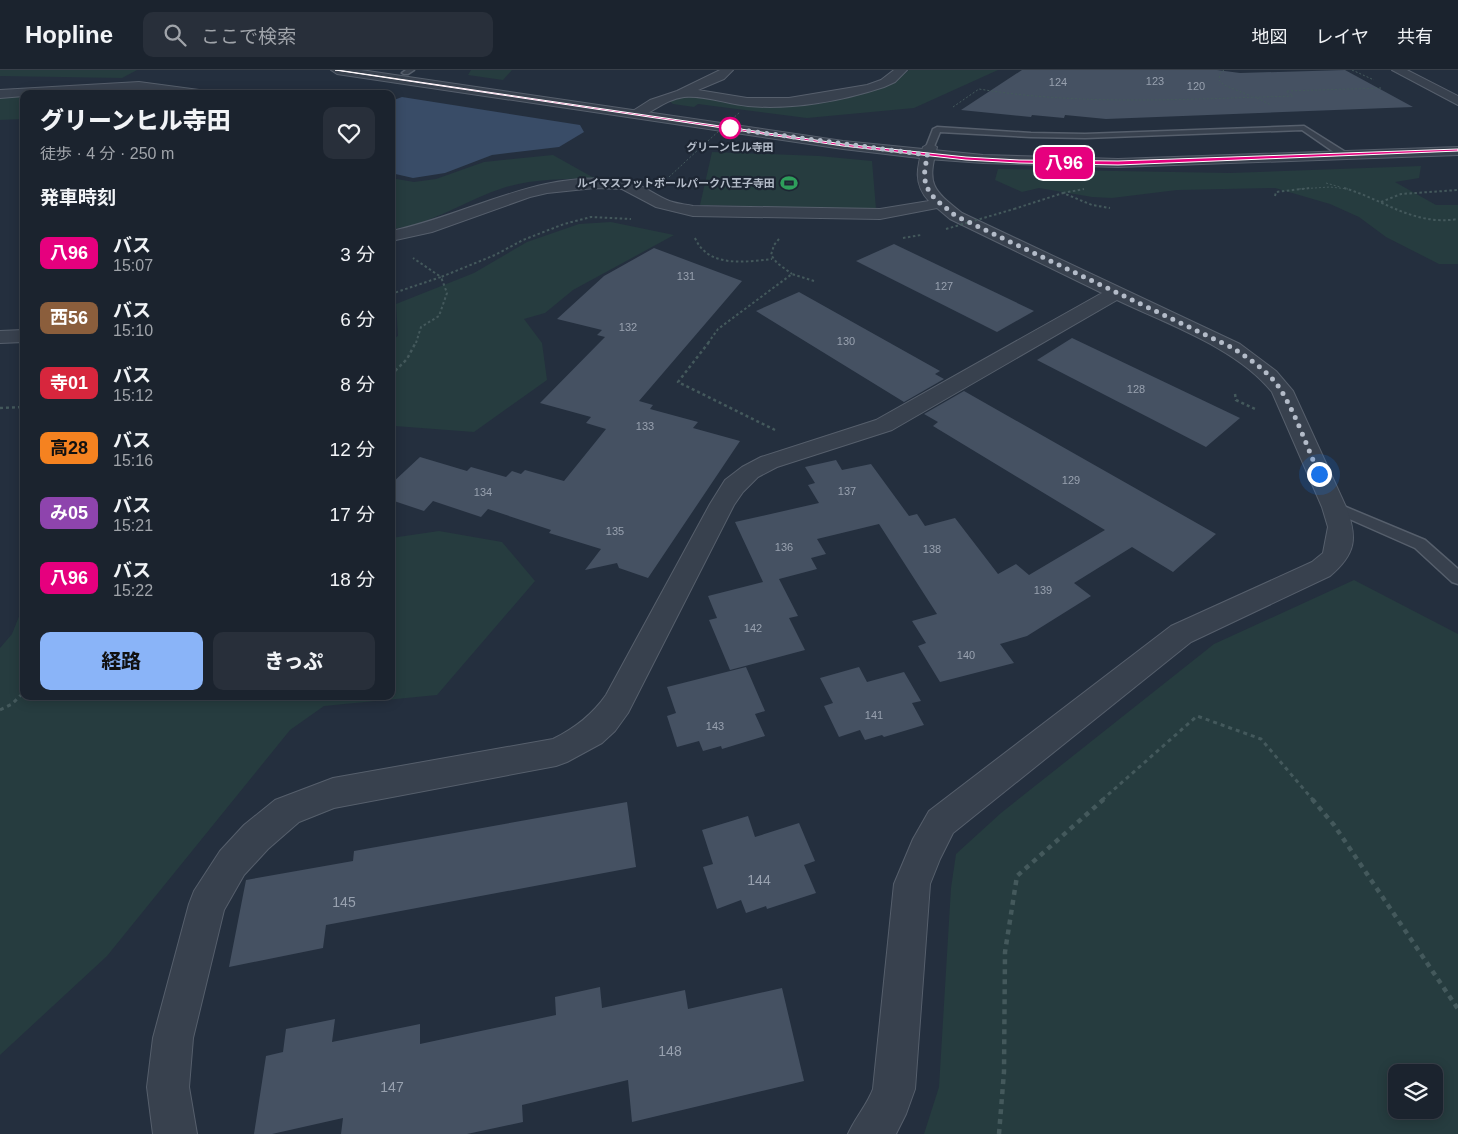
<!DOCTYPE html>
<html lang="ja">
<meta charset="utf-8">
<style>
body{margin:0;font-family:Arial,"Noto Sans JP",sans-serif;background:#282f3a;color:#f1f3f6;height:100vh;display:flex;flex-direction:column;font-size:19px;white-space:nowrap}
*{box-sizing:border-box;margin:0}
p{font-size:16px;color:#a0a4aa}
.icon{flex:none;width:28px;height:28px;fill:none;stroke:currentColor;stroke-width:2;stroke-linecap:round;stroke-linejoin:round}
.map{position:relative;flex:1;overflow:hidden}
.sheet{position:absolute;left:20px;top:20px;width:375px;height:610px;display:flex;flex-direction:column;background:#1b232e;border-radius:10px;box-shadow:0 2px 12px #0003,0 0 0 1px #39404a}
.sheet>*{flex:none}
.badge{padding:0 10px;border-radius:8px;font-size:18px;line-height:32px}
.tools{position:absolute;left:1388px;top:994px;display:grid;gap:10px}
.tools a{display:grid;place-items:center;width:55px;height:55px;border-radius:10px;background:#1b232e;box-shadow:0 2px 12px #0003,0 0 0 1px #39404a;font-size:25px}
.you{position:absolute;width:25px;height:25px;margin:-12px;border:4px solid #fff;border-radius:50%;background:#1a73e8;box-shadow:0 0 0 8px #1a73e833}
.map>.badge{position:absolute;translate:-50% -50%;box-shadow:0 0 0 2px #fff}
h2{padding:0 20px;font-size:19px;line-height:45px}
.round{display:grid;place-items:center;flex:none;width:52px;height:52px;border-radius:10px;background:#282f3a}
.overview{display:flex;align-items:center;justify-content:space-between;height:85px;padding:0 20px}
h1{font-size:24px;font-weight:800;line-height:38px}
.action{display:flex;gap:10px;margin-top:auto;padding:10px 20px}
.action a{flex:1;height:58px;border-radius:10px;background:#8ab4f8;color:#111;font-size:20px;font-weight:800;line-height:58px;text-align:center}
.action a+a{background:#282f3a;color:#f1f3f6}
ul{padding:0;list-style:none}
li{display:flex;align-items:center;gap:15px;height:65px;padding:0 20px}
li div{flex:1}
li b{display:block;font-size:19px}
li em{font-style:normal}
li .badge{min-width:55px;font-weight:700;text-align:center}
header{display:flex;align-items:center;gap:30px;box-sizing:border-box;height:70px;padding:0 25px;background:#1b232e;border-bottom:1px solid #39404a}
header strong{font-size:24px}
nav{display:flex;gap:28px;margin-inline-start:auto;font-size:18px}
.search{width:350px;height:45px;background:#282f3a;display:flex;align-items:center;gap:12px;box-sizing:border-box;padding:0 18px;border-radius:10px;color:#a0a4aa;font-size:19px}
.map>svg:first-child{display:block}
.green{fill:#263c3f;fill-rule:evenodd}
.water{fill:#394c67}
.building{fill:#455162}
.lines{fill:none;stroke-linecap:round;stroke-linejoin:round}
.service-casing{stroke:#565f6c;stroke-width:3}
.minor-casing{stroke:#565f6c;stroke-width:2}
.tertiary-casing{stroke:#565f6c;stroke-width:2}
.path-far4{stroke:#44595c;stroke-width:1;stroke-dasharray:2 2;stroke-linecap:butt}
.path-far3{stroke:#44595c;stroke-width:2;stroke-dasharray:2.5 2.5;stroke-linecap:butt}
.path-far2{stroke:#44595c;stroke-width:2.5;stroke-dasharray:3 3;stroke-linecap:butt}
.path-far1{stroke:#44595c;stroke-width:3;stroke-dasharray:4 4;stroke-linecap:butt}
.path{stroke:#44595c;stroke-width:4.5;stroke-dasharray:5 5;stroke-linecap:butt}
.service{fill:#38414e;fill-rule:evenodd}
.minor{fill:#38414e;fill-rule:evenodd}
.tertiary{fill:#38414e;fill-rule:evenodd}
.path-bridge-far1{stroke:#44595c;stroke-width:1;stroke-dasharray:2 2;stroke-linecap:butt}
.path-bridge{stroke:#44595c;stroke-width:2;stroke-dasharray:2.5 2.5;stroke-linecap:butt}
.line{fill:#e6007e;stroke:#fff}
.walk{stroke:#b4bcc9;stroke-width:5;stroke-dasharray:0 9}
.stop-dot{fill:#fff;stroke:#e6007e;stroke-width:2.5}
.labels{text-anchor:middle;stroke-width:4.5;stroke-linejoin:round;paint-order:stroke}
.number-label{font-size:11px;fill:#98a1af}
.far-stop-label{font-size:11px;font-weight:bold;fill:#b4bcc9;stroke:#1d2633}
.far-poi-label{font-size:11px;font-weight:bold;fill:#b4bcc9;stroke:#1d2633;text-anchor:end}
.near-number-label{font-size:14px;fill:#98a1af}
</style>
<header>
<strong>Hopline</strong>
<div class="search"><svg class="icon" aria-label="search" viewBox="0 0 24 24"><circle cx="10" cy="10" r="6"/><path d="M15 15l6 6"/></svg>ここで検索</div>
<nav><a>地図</a><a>レイヤ</a><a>共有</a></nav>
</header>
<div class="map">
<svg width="1458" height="1064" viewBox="0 0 1458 1064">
<rect width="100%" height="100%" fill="#242f3e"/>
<g class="green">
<polygon points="0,0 137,0 122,8 0,6"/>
<polygon points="471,0 512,0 503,10 468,5"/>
<polygon points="909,0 998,0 914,38 807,48 698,34 694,37 673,34 667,29 683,26 697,27 750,35 818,32 892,14"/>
<polygon points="24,25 24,49 0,50 0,27"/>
<polygon points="712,82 819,86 872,91 876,139 700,135"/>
<path d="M553,85L594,108C565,109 534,109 506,117C467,129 432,155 391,159V108L414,112L436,109L484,92Z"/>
<polygon points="1421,96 1419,108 1395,112 1436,135 1458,135 1458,194 1439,194 1386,167 1359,147 1330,134 1275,118 1177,120 1112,128 1092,127 1039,118 1022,122 995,110 998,99 1230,103"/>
<polygon points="611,152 674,165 573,220 545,243 524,249 542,273 547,310 474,362 395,356 391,358 391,270 398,266 396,234 474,203 527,172 579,154"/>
<polygon points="439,461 502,472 535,511 437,625 324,636 290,660 107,886 0,985 0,578 12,564 24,534 24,626 391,626 391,468"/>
<path d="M1354,510L1458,564V1064H924L939,1017L951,818L956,784L1001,743L1214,574ZM1396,1002H1434V1040H1396Z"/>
</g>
<polygon class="water" points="402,27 580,55 584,62 559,77 492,85 445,103 413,108 391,103 391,31"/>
<g class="building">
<polygon points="1022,0 1217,0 1240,3 1345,0 1413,37 1106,49 1065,45 1064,48 1032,45 1031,47 961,40"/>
<polygon points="894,174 1034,241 997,262 856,191"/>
<polygon points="654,178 742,211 639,331 653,335 650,339 698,352 693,358 740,371 648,508 619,498 617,493 585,500 601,479 549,463 551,460 488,439 481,447 433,431 424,441 391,430 391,414 420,387 467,401 471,397 506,407 512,401 521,404 525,400 564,411 606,359 586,353 591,347 540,333 605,267 597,265 602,260 557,249 604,206"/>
<polygon points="799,222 940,301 935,304 944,309 904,332 756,241"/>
<polygon points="1072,268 1240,348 1206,377 1037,290"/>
<polygon points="964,321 1216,464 1173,502 1132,477 1074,513 1091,526 1027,566 1000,574 1014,593 940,612 918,576 926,573 912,551 937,544 879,454 817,469 826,484 811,488 817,499 779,509 798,546 789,548 805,580 730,600 709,550 717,548 708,526 763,512 735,452 819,433 808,415 815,413 805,397 836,390 842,400 871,394 909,446 917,444 925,456 955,448 998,504 1016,494 1029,505 1105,460 933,356 938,352 924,344"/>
<polygon points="746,597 765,641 755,644 765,666 722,679 721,676 703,681 699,671 677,677 667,646 676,643 667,617"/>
<polygon points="859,597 867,612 904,602 921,631 912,633 924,655 884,667 882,665 865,670 860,660 839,667 824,636 833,633 820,608"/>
<polygon points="627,732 636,797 326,855 323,878 229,897 246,810 353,791 354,781"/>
<polygon points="748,746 755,767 799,753 815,791 804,795 816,823 767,839 766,836 746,843 741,830 717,839 703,797 713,794 702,760"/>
<polygon points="600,917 602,938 685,920 688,939 782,918 804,1011 632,1052 628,1010 522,1035 523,1052 467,1064 341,1064 343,1048 272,1064 254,1064 266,986 283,982 286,959 335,949 332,972 420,954 420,974 556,945 555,927"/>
</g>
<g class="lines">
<g class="service-casing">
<g id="service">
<polygon points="406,0 414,0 408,4 404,4 402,3"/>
<polygon points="1304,56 1347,83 1347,87 1341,87 1302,60 1085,68 1031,67 940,62 933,79 926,77 933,59 937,57 1031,63 1085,64"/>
<polygon points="1334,432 1425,470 1458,499 1458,514 1452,512 1415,478 1329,440 1327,437 1329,434"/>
</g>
</g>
<g class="minor-casing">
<g id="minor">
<path d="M720,0H733L724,9L698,20L747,28H789L867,15L881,10L894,0H907L895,12L884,17C842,31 792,40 748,36C727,34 705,25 684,27C663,30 652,44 635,48L628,44L650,30L677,21Z"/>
<polygon points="1392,0 1407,0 1458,26 1458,35"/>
<path d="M930,73L937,77C927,115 932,119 962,143L1240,274L1276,301L1293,321L1346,437C1358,468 1356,484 1330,506L1191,572L953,763L940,789L930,814L915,1019L906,1044L896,1064H848C855,1048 867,1035 873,1019L894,814L913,769L929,741L1171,556L1312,492L1323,483L1328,457L1322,437L1272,322C1237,278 1167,254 1117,230L892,360L777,397L758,407L743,422L734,435L628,643L615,661L602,673L567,692L556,696L334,738L299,752L268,779L244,805L224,840L193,968L189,1017L197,1064H153L147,1017L153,968L189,834L194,821L220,781L244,755L275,730L333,708L553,669C575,658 592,645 606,625L710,434L725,410L742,397L761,387L876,350L1102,223L950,149L937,138L880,149L693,146L656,137L622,119L595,118L547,123L530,127L432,162L391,171V161C469,145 543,97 625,111C641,113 653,124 667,130C675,134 685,134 693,136L880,139L929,131C913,114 917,97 923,77Z"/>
<polygon points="24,260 24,272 0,273 0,261"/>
</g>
</g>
<g class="tertiary-casing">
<g id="tertiary">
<polygon points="331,0 361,0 843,71 983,85 1118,89 1458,77 1458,85 1118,97 983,93 928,89 843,79 337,4"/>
<polygon points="139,12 199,20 205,24 169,24 139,20 69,24 24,24 24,26 0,28 0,20"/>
</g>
</g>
<g class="path-far4">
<polyline points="1224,0 1220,3 1219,10 1224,15 1251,26"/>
<polyline points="1352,0 1374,10"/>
<polyline points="1257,28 1271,35"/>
<path d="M953,37L979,19C1083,36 1188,29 1293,26L1286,21L1381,18"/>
<polyline points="669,107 699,79"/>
<polyline points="1326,113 1340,117"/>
<polyline points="1299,119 1330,117 1348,119"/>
</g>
<g class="path-far3">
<path d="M1344,118C1385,130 1413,156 1458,149"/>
<polyline points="1063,123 1084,119"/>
<polyline points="1275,126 1276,122 1310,118"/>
<polyline points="1381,132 1401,124 1458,120"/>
<polyline points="1014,139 1063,123 1092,135 1110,138"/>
<path d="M695,168C708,198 745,192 772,189"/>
<polyline points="903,168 921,165"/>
<polyline points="779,169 774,175 771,185 777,193 792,204"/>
<polyline points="391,224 441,207 413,188"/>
<polyline points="416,273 421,257 439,246 447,223 441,207 495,185 523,170 564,154 591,147 631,149"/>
<polyline points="708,273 718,259 792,204 814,211"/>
</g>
<g class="path-far2">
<polyline points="709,272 678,312 775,360"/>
<polyline points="391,305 407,289 416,272"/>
<polyline points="1235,324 1236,330 1255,339"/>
<polyline points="0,338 24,337"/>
</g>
<g class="path-far1">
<polyline points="0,640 12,634 24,622"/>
<polyline points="1102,730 1197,646 1261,669 1313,730"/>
</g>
<g class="path">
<polyline points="1312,729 1334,755 1458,939"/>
<polyline points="999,1064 1004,1002 1005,882 1017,806 1104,729"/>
</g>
<use href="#service" class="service"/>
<use href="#minor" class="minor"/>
<use href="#tertiary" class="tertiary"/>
<polyline class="path-bridge-far1" points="699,79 740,42"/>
<polyline class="path-bridge" points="946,159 1014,139"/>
</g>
<polygon class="line" points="335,0 337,0 843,74 966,87 1019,90 1118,91 1458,79 1458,81 1118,95 1019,93 966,90 843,76"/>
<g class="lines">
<path class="walk" d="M730,58H726L928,85C918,119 931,126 956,146L1233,278C1251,290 1271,303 1282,322C1297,347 1307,377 1319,404"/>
</g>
<defs>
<g id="stadium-bare" transform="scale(1.35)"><path d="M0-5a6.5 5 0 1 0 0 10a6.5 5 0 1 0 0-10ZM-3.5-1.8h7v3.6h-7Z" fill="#2e9e5b" stroke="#1d2633" stroke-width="2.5" paint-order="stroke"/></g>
</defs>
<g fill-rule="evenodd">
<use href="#stadium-bare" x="789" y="113"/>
</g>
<circle class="stop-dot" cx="730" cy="58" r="10"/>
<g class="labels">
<g class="number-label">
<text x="1155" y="15">123</text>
<text x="1058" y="16">124</text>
<text x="1196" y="20">120</text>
<text x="686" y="210">131</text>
<text x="944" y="220">127</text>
<text x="628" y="261">132</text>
<text x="846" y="275">130</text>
<text x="1136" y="323">128</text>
<text x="645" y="360">133</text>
<text x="1071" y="414">129</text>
<text x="847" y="425">137</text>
<text x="483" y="426">134</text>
<text x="615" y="465">135</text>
<text x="784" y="481">136</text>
<text x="932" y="483">138</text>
<text x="1043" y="524">139</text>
<text x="753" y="562">142</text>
<text x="966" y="589">140</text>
<text x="874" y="649">141</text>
<text x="715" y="660">143</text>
</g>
<g class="far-stop-label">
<text x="730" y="81">グリーンヒル寺田</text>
</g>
<g class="far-poi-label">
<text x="775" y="117">ルイマスフットボールパーク八王子寺田</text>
</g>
<g class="near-number-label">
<text x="759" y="815">144</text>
<text x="344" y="837">145</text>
<text x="670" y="986">148</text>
<text x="392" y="1022">147</text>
</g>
</g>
</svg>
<div class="tools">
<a><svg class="icon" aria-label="layers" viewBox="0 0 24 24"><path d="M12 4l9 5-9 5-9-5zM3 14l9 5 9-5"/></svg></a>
</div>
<div class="you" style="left:1319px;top:404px"></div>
<b class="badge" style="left:1064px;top:93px;background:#e6007e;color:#fff">八96</b>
<section class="sheet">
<div class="overview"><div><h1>グリーンヒル寺田</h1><p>徒歩 · 4 分 · 250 m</p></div><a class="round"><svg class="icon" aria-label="heart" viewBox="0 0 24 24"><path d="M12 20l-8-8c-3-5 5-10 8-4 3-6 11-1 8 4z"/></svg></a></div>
<h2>発車時刻</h2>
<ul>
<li><span class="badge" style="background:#e6007e;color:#fff">八96</span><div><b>バス</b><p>15:07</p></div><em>3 分</em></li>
<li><span class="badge" style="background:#8b5e3c;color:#fff">西56</span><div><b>バス</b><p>15:10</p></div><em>6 分</em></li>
<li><span class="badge" style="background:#d7263d;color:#fff">寺01</span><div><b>バス</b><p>15:12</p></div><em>8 分</em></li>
<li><span class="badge" style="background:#f58220;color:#111">高28</span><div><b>バス</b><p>15:16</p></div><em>12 分</em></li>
<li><span class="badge" style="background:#8e44ad;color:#fff">み05</span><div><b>バス</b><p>15:21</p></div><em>17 分</em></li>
<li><span class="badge" style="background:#e6007e;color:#fff">八96</span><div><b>バス</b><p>15:22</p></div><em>18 分</em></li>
</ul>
<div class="action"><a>経路</a><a>きっぷ</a></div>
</section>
</div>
